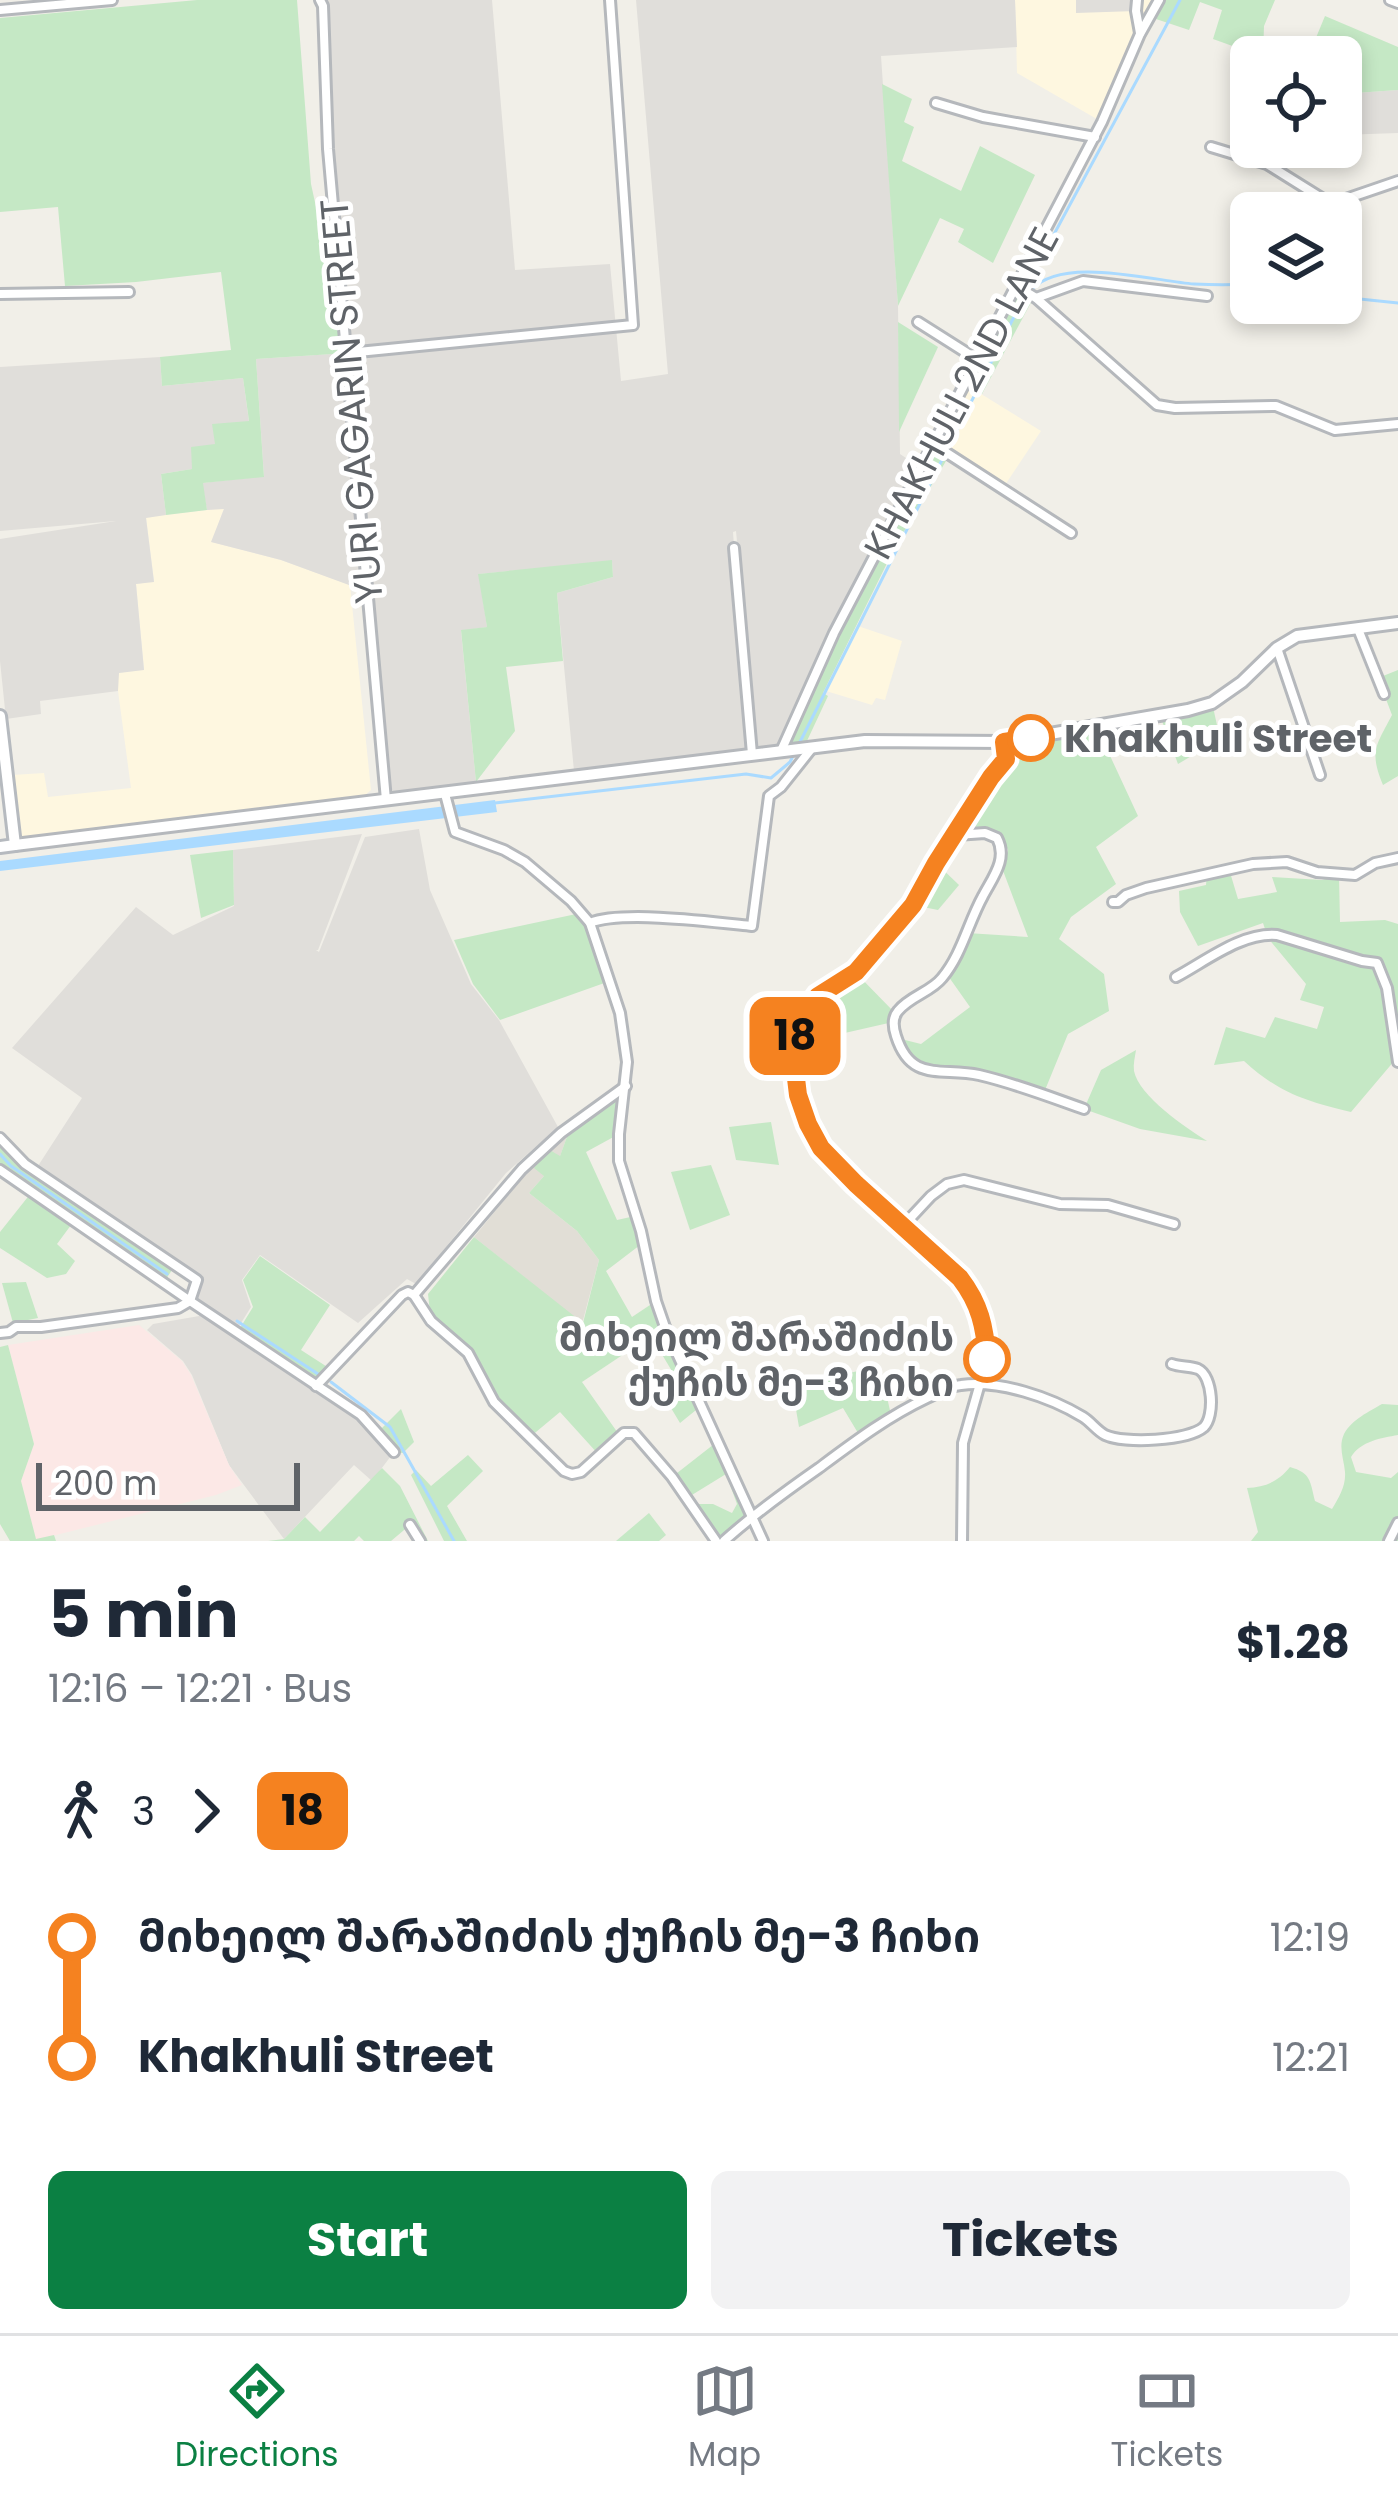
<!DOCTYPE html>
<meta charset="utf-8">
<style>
body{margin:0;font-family:Poppins,"Noto Sans Georgian",sans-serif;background:#f2f2f3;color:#1f2937;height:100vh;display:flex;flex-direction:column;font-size:45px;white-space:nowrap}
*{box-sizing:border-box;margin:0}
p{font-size:39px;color:#747a83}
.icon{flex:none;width:66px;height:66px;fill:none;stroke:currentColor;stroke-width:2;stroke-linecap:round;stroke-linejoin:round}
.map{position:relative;height:1541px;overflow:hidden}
.drawer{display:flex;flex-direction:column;background:#fff;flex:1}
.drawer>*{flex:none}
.badge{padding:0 24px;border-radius:18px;font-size:42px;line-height:78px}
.buttons{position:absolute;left:1230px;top:36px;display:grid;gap:24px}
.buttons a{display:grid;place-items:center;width:132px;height:132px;border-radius:18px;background:#fff;box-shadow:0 6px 18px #0003;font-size:60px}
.scale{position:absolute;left:36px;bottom:30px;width:264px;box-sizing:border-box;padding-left:12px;border:6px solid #5f6368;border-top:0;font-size:33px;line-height:42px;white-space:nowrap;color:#5f6368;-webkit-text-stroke:9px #fff;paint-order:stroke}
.map>.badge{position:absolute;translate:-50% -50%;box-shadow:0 0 0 6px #fff}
.legs{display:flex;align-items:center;gap:18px;height:132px;padding:0 48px;font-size:39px}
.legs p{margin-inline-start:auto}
.headline{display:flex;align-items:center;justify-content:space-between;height:204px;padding:0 48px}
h1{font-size:66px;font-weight:700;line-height:90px}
.cta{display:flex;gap:24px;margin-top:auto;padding:24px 48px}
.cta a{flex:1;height:138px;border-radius:18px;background:#0b8043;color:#fff;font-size:48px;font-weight:700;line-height:138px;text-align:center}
.cta a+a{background:#f2f2f3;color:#1f2937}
ul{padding:0 48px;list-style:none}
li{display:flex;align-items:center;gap:42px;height:120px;font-size:45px}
li i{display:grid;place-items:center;width:18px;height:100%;margin:0 15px;background:currentColor}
li i::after{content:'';width:30px;height:30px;margin:-15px;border:9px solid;border-radius:50%;background:#fff}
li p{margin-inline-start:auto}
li:first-child i{background:linear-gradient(#0000 50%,currentColor 0)}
li:last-child i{background:linear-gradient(currentColor 50%,#0000 0)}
.menu{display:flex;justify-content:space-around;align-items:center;height:168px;border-top:3px solid #e0e1e3;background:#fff;font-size:33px;color:#747a83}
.menu a{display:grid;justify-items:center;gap:6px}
.menu .selected{color:#0b8043}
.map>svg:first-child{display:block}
.commercial{fill:#fef7e0}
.industrial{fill:#e0deda}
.education{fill:#e1ded6}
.medical{fill:#fce8e6}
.green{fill:#c5e8c5}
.water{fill:#aadaff}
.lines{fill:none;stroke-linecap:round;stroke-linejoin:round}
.stream{stroke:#aadaff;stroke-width:3}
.minor-casing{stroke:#b5b8bc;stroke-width:14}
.tertiary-casing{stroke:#b5b8bc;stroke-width:16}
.secondary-casing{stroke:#b6babf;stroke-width:16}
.minor{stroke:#fff;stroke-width:8}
.tertiary{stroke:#fff;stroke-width:10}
.secondary{stroke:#fff;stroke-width:10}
.line-1-casing{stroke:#fff;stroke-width:27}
.line-1{stroke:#f58220;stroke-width:18}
.stop-1-dot{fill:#fff;stroke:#f58220;stroke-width:6}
.labels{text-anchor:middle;stroke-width:10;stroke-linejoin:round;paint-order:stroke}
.street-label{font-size:39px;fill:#5f6368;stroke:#fff}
.stop-label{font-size:39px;font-weight:bold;fill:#5f6368;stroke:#fff;text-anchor:start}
</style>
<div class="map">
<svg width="1398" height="1541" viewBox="0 0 1398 1541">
<rect width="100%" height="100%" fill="#f1efe8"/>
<g class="commercial">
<polygon points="1015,0 1076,0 1076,12 1137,0 1166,0 1102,122 1017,73"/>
<polygon points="965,384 1041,431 1003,488 933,444"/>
<polygon points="224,508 212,542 281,560 350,585 371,790 359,800 19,839 12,775 44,773 48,797 131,788 118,691 118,673 144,669 136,584 154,581 146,517"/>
<polygon points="858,626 902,641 885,700 876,698 872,705 826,691"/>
</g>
<g class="industrial">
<polygon points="320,0 492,0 515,270 610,264 621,381 668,374 636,0 1015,0 1017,47 881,56 898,306 900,454 921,468 897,513 892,514 778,746 756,749 736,531 733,532 748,749 574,771 557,593 613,577 612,561 479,574 487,627 461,631 476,782 394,792 384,782 368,592 281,560 211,542 224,509 207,510 202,483 264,476 256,359 347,353"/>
<polygon points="1076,0 1137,0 1136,11 1076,13"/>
<polygon points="1398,90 1398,133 1341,135 1341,94"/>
<polygon points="160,357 162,386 243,378 249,422 215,444 192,469 161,474 166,515 146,518 154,582 136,584 144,670 119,673 118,691 40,701 41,714 6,719 0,661 0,539 116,521 0,531 0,367"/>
<polygon points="419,829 430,890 471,984 499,1020 558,1127 506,1173 416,1284 407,1279 358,1323 260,1255 242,1280 251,1307 236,1331 361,1415 394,1452 372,1481 354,1465 284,1539 229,1465 192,1375 183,1361 147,1330 153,1324 205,1315 191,1301 198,1280 36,1169 82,1098 12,1048 136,907 173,935 234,906 233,850 362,834 318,950 316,950 319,952 365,837"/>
</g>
<polygon class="education" points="568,1134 559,1159 529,1193 577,1231 599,1260 582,1324 474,1237 547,1148"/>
<polygon class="medical" points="139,1325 182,1361 191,1375 229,1465 242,1485 216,1495 36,1540 21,1481 34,1444 8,1345"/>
<g class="green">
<polygon points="197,0 297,0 311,184 348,353 256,359 264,477 203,483 207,510 166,515 161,474 192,469 191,447 215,444 212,424 249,421 243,378 162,386 160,357 231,350 221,272 136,282 65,286 58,207 0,212 0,18"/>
<polygon points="1166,0 1275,0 1264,26 1263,57 1213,39 1222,10 1200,2 1189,30 1156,19"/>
<polygon points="1325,16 1398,47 1398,90 1341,94 1341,57 1308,57"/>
<polygon points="882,84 912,99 904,122 914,127 902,161 961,191 980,146 1035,175 993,263 958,242 964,229 940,218 898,306"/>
<polygon points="1016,286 1034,297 982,394 965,384"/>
<polygon points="898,322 938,347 899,432"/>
<polygon points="933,454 946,461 896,545 823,693 828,696 806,743 789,743 835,632"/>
<polygon points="612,560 613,577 557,593 563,661 506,667 515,731 476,782 461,630 487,627 478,574"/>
<path d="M1398,670V776L1383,785C1369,751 1376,746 1392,715L1378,678Z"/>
<polygon points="1213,707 1220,739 1178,764 1162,721"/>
<path d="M1099,732L1138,816L1096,847L1116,884L1071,917L1059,939L1104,974L1109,1011L1068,1034L1043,1095L977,1075L918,1069L897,1038L921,1044L970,1007L946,973L967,933L1028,937L1002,868L1008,850L1001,835L982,829L963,832C975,812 1009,765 1010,746Z"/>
<polygon points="233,850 234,905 201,918 190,855"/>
<polygon points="936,863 959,885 938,910 913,905"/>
<path d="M1229,869L1238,899L1277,892L1272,877L1322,880L1339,875L1340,922L1385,920L1398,924V1062L1395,1060L1351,1112C1305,1101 1279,1093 1244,1061L1214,1065L1226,1027L1265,1038L1275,1017L1317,1029L1324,1007L1300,1000L1306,984L1268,938L1263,923L1198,946L1180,912L1179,891L1206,885L1207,874Z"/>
<polygon points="581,913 590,923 610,981 500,1020 473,984 454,940"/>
<path d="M855,972L895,1013L893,1022L792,1045C806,1005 821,995 855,972Z"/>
<path d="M1136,1050C1135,1057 1133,1064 1134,1071C1139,1096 1186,1128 1207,1141L1140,1129L1084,1109L1101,1070Z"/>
<polygon points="626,1086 619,1134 586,1152 617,1220 635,1216 644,1242 606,1271 632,1317 656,1301 701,1406 680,1423 668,1403 682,1388 651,1336 582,1382 620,1436 599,1455 560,1412 530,1437 494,1402 468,1353 431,1321 428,1294 474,1237 583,1323 599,1260 577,1231 529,1193 544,1176 534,1168 548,1149 560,1156 568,1134 560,1126"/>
<polygon points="771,1122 779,1165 736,1160 729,1127"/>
<polygon points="0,1145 25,1171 172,1270 166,1279 5,1171 0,1165"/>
<polygon points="711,1165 730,1215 690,1230 671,1172"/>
<polygon points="31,1193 74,1221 57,1244 75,1261 66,1274 47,1278 0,1248 0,1232"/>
<polygon points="260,1256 330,1305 301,1350 332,1370 316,1386 237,1333 253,1307 243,1280"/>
<polygon points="26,1282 38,1318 13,1323 2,1283"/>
<polygon points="8,1345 34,1444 21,1481 36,1539 54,1535 56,1541 10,1541 0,1524 0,1347"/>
<polygon points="880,1366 891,1415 861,1438 843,1408 799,1427 792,1386"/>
<path d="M1382,1404L1398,1405V1435C1381,1438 1361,1441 1351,1457L1356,1472L1391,1478L1398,1472V1541H1251L1258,1532L1247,1488C1265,1487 1278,1482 1290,1467C1311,1473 1310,1481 1315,1501L1332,1509C1339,1497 1346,1486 1345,1472C1344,1459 1338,1447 1344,1434C1351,1420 1370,1411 1382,1404Z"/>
<polygon points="401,1409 414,1442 403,1453 394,1452 378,1432"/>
<polygon points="718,1441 753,1515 724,1541 716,1541 691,1504 713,1504 732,1513 737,1504 726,1474 687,1498 672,1477"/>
<polygon points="468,1455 483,1471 447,1506 467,1541 444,1541 411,1475 416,1470 431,1486"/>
<polygon points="382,1468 400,1486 428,1541 420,1541 410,1525 391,1541 364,1541 359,1536 354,1541 268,1541 284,1539 305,1517 320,1532"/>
<polygon points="649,1513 666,1535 659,1541 616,1541"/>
</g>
<polygon class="water" points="495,800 497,812 0,871 0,861"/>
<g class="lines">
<g class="stream">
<polyline points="1032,285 1031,277 1180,0"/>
<path d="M1031,290C1062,255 1153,281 1194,284C1213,285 1232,285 1251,284"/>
<polyline points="1341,297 1398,303"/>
<polyline points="799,744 1024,297"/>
<polyline points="495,803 746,774 771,778 790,762 795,752"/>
<polyline points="0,1154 11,1166 167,1274"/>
<polyline points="237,1321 318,1374"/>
<polyline points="331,1382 390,1427 454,1541"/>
</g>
<g class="minor-casing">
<g id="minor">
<polyline points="320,0 323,6 328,149 386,800"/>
<polyline points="1137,0 1136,11 1140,33"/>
<polyline points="1390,0 1398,3"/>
<polyline points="0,10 112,0"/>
<polyline points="936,103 983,117 1095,137"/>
<polyline points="1211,147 1267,164 1331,204 1398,181"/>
<polyline points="1016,286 1036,298 1157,405 1175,408 1276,406 1335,430 1398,424"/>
<polyline points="0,294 129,292"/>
<polyline points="1036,298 1083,281 1207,296"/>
<polyline points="918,322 978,360"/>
<polyline points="348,353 633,325 610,0"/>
<polyline points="933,444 1071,533"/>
<polyline points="734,548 752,754"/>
<polyline points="1358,629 1384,694"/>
<polyline points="1277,648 1320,775"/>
<polyline points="781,751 834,633 1102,122 1140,34 1159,0"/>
<polyline points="445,794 455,832 504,850 525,862 571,901 590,923 620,1013 627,1062 619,1134 619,1161 641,1231 656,1301 665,1327 763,1541"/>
<path d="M956,835L985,833L997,838C1008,859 993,877 983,896C968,923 962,954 942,978C931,992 910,996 898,1011C892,1018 893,1027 896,1036C911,1083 941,1067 979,1075C1014,1083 1050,1097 1084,1109"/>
<polyline points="1113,902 1118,902 1126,895 1146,888 1253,864 1287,862 1317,872 1355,875 1375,863 1398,858"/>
<path d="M590,923C622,910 714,922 752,926L769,796L781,787L812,748"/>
<path d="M1176,977C1206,961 1242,932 1277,935L1362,961L1377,963L1387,988L1398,1062"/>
<polyline points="0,1138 25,1164 197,1280 190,1301 178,1308 41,1327 16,1327 9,1332 0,1333"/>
<polyline points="0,1170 190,1301 361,1415 394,1452"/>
<polyline points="903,1226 931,1196 947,1184 964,1180 1060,1204 1108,1205 1174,1224"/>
<polyline points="414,1295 522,1169 561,1133 626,1086"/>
<polyline points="316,1386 402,1295 408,1292 414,1295 431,1321 468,1353 494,1402 564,1471 572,1474 581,1472 624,1433 634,1433 672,1477 716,1541"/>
<polyline points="410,1525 420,1541"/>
<path d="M724,1541C754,1514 786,1491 819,1468C854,1442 887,1417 927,1398C938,1393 949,1386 961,1385C1000,1380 1050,1397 1083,1417C1091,1422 1097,1431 1105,1435C1124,1444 1188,1441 1204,1427C1215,1416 1213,1376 1198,1369C1190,1366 1180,1367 1172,1364"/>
<polyline points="962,1541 963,1443 987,1359 982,1318 974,1297 960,1278 856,1184 821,1148 808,1124 798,1095 792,1045 801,1020 818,996 855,972 913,905 936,863 991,777 1007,759 1004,742"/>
<polyline points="1389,1541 1398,1523"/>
</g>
</g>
<g class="tertiary-casing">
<polyline id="tertiary" points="15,845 865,741 1004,742 1188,710 1212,703 1242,682 1277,648 1297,636 1398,623"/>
</g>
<g class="secondary-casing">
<polyline id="secondary" points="0,716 15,845 0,847"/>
</g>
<use href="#minor" class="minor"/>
<use href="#tertiary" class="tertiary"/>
<use href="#secondary" class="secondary"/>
</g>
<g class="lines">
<g class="line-1-casing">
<path id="line-1" d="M987,1359C985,1327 980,1304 960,1278L856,1184L821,1148L808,1124L798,1095L792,1045L801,1020L818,996L856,972L913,905L936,863L991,777L1006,759L1004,742L1031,738"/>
</g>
<use href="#line-1" class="line-1"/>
</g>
<g class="stop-1-dot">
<circle cx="1031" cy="738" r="21"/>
<circle cx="987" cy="1359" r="21"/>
</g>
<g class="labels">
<g class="street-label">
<text transform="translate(961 393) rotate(-62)" y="14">KHAKHULI 2ND LANE</text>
<text transform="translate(351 401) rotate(-95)" y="14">YURI GAGARIN STREET</text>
</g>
<g class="stop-label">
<text x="1064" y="752">Khakhuli Street</text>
<text x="954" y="1351" text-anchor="end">მიხეილ შარაშიძის<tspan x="954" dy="45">ქუჩის მე-3 ჩიხი</tspan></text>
</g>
</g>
</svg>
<div class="buttons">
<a><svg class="icon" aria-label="locate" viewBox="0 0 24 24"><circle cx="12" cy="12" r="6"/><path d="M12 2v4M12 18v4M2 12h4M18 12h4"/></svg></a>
<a><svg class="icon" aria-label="layers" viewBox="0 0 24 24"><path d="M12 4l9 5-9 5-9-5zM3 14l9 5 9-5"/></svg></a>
</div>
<div class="scale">200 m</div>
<b class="badge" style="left:795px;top:1036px;background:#f58220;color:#111">18</b>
</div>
<section class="drawer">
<div class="headline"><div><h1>5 min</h1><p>12:16 – 12:21 · Bus</p></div><b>$1.28</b></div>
<div class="legs"><svg class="icon" aria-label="walk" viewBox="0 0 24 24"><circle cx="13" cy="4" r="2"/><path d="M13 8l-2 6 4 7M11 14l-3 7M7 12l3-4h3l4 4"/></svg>3<svg class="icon" aria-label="forward" viewBox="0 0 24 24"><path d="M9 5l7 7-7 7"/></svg><b class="badge" style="background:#f58220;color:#111">18</b></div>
<ul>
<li><i style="color:#f58220"></i><b>მიხეილ შარაშიძის ქუჩის მე-3 ჩიხი</b><p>12:19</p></li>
<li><i style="color:#f58220"></i><b>Khakhuli Street</b><p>12:21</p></li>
</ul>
<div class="cta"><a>Start</a><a>Tickets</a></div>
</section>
<nav class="menu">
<a class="selected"><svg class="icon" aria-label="directions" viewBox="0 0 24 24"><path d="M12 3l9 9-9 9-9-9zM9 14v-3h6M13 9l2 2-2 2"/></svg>Directions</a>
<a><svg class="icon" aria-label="map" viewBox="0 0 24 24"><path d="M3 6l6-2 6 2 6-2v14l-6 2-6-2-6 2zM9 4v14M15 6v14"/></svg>Map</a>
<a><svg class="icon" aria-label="tickets" viewBox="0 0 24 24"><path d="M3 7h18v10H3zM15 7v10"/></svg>Tickets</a>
</nav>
